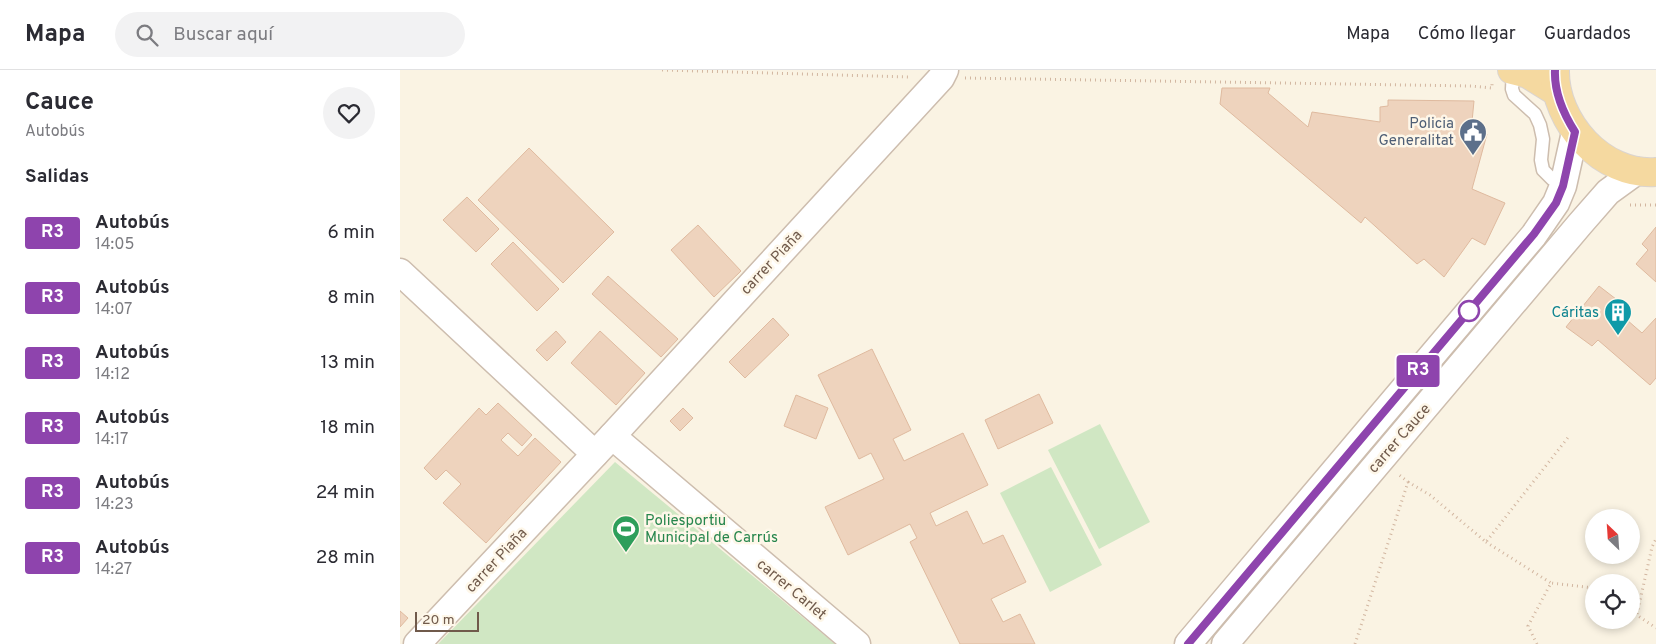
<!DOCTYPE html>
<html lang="es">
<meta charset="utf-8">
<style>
body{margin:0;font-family:Overpass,sans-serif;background:#f2f2f3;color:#2b2b33;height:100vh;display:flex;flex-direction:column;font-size:19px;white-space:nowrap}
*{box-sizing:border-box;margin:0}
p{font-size:16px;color:#7c7c81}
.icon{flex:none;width:28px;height:28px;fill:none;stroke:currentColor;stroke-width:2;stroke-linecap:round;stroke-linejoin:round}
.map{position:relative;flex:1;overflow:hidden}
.panel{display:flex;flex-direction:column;background:#fff;width:400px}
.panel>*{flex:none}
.badge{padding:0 10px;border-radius:4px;font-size:18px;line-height:32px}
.needle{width:32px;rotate:335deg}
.tools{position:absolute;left:1185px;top:439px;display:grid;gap:10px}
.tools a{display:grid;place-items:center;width:55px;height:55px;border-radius:50%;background:#fff;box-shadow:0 2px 8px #0003;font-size:25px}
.scale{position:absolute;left:15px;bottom:12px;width:64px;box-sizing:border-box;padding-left:5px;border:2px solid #705a4b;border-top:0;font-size:14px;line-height:18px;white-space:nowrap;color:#705a4b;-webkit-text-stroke:4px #fef7e9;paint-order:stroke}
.map>.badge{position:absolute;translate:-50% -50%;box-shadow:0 0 0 2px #fff}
h2{padding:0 25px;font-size:19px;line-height:45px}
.round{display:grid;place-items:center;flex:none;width:52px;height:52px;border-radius:26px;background:#f2f2f3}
.head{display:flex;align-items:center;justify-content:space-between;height:85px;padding:0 25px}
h1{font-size:24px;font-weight:700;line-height:38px}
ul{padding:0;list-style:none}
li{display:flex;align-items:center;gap:15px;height:65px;padding:0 25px}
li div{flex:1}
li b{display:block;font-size:19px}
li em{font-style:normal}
li .badge{min-width:55px;font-weight:700;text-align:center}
header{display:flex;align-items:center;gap:30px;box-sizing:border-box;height:70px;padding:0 25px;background:#fff;border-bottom:1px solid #e1e1e2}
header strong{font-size:24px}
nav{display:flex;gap:28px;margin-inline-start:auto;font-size:18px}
.search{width:350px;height:45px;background:#f2f2f3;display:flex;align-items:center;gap:12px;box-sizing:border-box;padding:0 18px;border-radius:28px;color:#7c7c81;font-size:19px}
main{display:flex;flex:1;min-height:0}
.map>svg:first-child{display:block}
.green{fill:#d0e7c3}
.building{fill:#eed3bd;stroke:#dfba9f}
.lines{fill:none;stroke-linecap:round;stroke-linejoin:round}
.service-casing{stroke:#cdbdae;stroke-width:15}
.minor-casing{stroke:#cdbdae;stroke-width:29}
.primary-casing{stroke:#dad4d0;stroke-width:30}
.path{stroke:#d2b6a0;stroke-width:3;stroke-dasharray:1 4;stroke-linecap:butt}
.service{stroke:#fff;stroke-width:12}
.minor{stroke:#fff;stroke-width:26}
.primary{stroke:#f5d9a0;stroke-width:28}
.line-casing{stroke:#fff;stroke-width:11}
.line{stroke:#8e44ad;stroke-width:8}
.stop-dot{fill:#fff;stroke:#8e44ad;stroke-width:2.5}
.labels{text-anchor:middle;stroke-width:5;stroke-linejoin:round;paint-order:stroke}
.service-label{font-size:15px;fill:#4e5e75;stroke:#fef7e9;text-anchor:end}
.street-label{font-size:15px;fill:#705a4b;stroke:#fef7e9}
.culture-label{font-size:15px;fill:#0d838f;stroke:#fef7e9;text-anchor:end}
.leisure-label{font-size:15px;fill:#27864d;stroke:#fef7e9;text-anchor:start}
</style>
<header>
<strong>Mapa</strong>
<div class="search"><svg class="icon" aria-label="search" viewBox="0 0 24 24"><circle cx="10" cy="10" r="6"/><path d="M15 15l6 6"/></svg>Buscar aquí</div>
<nav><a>Mapa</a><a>Cómo llegar</a><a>Guardados</a></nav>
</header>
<main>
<section class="panel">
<div class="head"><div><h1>Cauce</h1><p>Autobús</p></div><a class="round"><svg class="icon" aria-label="heart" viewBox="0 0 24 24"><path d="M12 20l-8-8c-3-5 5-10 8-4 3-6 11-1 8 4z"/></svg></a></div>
<h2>Salidas</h2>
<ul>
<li><span class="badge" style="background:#8e44ad;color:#fff">R3</span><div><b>Autobús</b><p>14:05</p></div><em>6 min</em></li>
<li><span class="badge" style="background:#8e44ad;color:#fff">R3</span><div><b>Autobús</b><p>14:07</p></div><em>8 min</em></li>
<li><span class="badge" style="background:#8e44ad;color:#fff">R3</span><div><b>Autobús</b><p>14:12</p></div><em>13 min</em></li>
<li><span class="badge" style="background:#8e44ad;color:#fff">R3</span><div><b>Autobús</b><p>14:17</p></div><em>18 min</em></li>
<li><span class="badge" style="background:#8e44ad;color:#fff">R3</span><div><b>Autobús</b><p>14:23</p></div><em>24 min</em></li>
<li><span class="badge" style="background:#8e44ad;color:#fff">R3</span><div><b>Autobús</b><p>14:27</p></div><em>28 min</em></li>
</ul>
</section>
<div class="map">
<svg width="1256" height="574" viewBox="0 0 1256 574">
<rect width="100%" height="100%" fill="#faf3e3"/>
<g class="green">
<polygon points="700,354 750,452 699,479 648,380"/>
<polygon points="215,392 435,574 38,574"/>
<polygon points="651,397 702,495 650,522 600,423"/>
</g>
<g class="building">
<polygon points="822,18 870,18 868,23 908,57 912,42 980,52 980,37 988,36 988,30 1074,31 1071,62 1087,64 1072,119 1105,133 1085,175 1072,168 1044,207 1024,189 1017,194 965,147 961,153 820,34"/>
<polygon points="129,78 214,162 163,213 78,130"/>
<polygon points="67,127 99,159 76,182 43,150"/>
<polygon points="298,155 341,201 314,227 271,180"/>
<polygon points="1256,157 1256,212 1236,194 1248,180 1242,174"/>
<polygon points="113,172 159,219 137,241 91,194"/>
<polygon points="208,206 278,269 261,287 192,224"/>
<polygon points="1199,216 1225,236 1219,243 1242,263 1256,248 1256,308 1250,315 1198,270 1192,276 1166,257"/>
<polygon points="373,248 389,265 345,308 329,292"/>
<polygon points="156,261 166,272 147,291 136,280"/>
<polygon points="200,261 245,303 216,335 171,293"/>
<polygon points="472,279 511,360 493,369 504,391 563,363 588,415 530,443 536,456 567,441 583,474 603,465 626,512 591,529 603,552 620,544 635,574 560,574 510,472 517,468 510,454 448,485 425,437 484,409 471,383 459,389 418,305"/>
<polygon points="639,324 653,353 598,379 585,350"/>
<polygon points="396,325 428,338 416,369 384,356"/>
<polygon points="98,333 132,365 122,376 108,363 101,370 118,386 135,368 161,392 86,473 43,433 61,414 46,400 36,410 24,398 79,338 86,345"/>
<polygon points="283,338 293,348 280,361 270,351"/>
<polygon points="0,541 8,548 0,557"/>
</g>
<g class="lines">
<g class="service-casing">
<polyline id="service" points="1113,0 1112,19 1114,25 1135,44 1140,55 1143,69 1141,90 1143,100 1152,109 1163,116"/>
</g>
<g class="minor-casing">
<g id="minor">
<polyline points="0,202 195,384"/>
<polyline points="212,366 457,574"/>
<polyline points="17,574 212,366 541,8 545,0"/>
<polyline points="788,574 1134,165 1156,133 1163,116 1175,62"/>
<polyline points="825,574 1180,154 1208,122 1237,101"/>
</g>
</g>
<g class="primary-casing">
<g id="primary">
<polyline points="1112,0 1128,4 1157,22"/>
<path d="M1155,0C1154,52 1202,106 1256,102"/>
</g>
</g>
<g class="path">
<polyline points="262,0 509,7"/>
<polyline points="565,8 1071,16 1092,18 1092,14"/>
<polyline points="1230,135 1256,135"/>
<polyline points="1008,412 1030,425 1086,472 1170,365"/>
<polyline points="1086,472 1151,513"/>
<polyline points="1231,541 1256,558"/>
<polyline points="1237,544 1252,477 1256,469"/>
<polyline points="955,574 1008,412 998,404"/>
<polyline points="1137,574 1128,556 1151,513 1194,518"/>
</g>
<use href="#service" class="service"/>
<use href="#minor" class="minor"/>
<use href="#primary" class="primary"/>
</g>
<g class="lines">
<g class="line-casing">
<path id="line" d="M788,574L1134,164L1156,133L1163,116L1175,62C1163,43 1154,22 1155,0"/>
</g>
<use href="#line" class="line"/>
</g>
<defs>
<g id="civic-pin" transform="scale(1.4375)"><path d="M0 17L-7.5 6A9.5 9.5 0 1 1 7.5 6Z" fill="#5c6f8a" stroke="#fef7e9"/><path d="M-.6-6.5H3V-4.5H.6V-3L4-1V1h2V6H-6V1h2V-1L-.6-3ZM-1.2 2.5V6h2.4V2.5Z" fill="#fff"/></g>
<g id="building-pin" transform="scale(1.4375)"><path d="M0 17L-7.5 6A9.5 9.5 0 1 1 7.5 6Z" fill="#0f9aa8" stroke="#fef7e9"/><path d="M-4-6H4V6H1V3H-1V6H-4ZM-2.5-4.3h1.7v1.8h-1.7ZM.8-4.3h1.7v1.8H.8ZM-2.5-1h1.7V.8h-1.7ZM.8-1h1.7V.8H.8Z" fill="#fff"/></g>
<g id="stadium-pin" transform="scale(1.4375)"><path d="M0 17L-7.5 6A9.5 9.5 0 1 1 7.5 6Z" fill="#2e9e5b" stroke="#fef7e9"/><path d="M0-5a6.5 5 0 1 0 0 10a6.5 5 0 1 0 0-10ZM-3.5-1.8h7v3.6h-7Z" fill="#fff"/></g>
</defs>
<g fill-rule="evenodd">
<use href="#civic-pin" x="1073" y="62"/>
<use href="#building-pin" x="1218" y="242"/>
<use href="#stadium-pin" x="226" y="459"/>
</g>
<circle class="stop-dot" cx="1069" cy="241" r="10"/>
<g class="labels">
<g class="service-label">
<text x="1054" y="58">Policia<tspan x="1054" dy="17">Generalitat</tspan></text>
</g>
<g class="street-label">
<text transform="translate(371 192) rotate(-47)" y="5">carrer Piaña</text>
<text transform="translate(999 368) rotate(-49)" y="5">carrer Cauce</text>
<text transform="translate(96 490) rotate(-47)" y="5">carrer Piaña</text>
<text transform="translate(392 519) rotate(40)" y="5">carrer Carlet</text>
</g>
<g class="culture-label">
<text x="1199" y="247">Cáritas</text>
</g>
<g class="leisure-label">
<text x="245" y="455">Poliesportiu<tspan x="245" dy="17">Municipal de Carrús</tspan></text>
</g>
</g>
</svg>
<div class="tools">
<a><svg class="needle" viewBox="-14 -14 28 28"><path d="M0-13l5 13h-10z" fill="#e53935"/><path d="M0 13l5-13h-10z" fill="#7c7c81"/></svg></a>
<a><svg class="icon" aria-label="locate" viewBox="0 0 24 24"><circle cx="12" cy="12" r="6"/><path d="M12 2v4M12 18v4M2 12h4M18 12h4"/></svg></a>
</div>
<div class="scale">20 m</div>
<b class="badge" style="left:1018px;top:301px;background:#8e44ad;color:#fff">R3</b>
</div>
</main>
